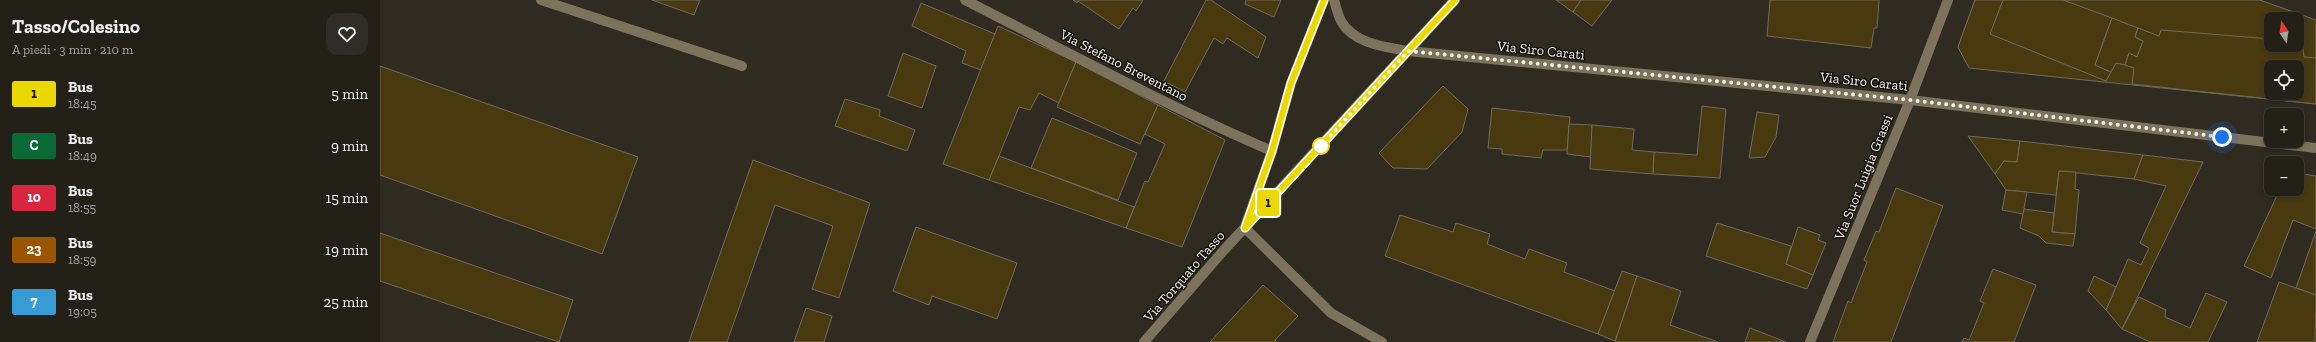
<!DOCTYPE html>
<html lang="it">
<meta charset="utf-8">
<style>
body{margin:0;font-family:"Zilla Slab",serif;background:#2f2d25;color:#f1f3f6;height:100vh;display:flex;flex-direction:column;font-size:15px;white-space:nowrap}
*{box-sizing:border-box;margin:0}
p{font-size:13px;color:#a3a3a2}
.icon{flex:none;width:22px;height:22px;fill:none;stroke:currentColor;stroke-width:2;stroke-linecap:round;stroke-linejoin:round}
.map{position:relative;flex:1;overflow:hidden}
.side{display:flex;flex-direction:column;background:#232018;width:380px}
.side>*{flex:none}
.badge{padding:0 8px;border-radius:3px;font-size:14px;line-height:26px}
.needle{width:26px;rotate:347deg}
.buttons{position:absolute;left:1884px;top:12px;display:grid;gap:8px}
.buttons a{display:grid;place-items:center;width:40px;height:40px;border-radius:8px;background:#232018;box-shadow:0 2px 6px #0003,0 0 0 1px #403e37;font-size:20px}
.you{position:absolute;width:20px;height:20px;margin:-10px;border:3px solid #fff;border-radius:50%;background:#1a73e8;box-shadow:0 0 0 6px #1a73e833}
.map>.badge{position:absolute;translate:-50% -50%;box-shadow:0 0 0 2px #fff}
.round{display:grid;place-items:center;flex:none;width:42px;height:42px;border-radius:12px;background:#2f2d25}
.head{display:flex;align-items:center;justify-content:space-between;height:68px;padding:0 12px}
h1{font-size:19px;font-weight:800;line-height:30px}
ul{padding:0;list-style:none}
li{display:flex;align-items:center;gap:12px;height:52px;padding:0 12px}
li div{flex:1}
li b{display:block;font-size:15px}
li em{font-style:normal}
li .badge{min-width:44px;font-weight:700;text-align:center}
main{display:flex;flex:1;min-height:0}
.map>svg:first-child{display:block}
.building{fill:#48390f;stroke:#706b60;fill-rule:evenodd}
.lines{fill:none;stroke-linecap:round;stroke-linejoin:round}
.minor{stroke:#7d725c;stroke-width:10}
.line-casing{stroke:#fff;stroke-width:9}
.line{stroke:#ead800;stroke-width:6}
.walk{stroke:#f7f4ee;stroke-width:4;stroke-dasharray:0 7.2}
.stop-dot{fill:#fff;stroke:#ead800;stroke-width:2}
.labels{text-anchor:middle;stroke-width:3;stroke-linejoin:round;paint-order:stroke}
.street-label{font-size:14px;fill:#f7f4ee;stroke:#15130f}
</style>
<main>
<section class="side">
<div class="head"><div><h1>Tasso/Colesino</h1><p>A piedi · 3 min · 210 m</p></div><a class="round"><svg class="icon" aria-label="heart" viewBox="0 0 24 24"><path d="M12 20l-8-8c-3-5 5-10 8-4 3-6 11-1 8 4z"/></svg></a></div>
<ul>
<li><span class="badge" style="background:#ead800;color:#111">1</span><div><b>Bus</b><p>18:45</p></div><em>5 min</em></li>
<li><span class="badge" style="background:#0a6a37;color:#fff">C</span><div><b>Bus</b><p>18:49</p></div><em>9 min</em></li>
<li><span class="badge" style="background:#d7263d;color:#fff">10</span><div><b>Bus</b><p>18:55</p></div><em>15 min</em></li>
<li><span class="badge" style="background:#950;color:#fff">23</span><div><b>Bus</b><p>18:59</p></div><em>19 min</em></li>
<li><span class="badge" style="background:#379cd6;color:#fff">7</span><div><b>Bus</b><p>19:05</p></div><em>25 min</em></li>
</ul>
</section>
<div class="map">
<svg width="1936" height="342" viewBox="0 0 1936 342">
<rect width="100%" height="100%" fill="#2f2b20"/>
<g class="building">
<polygon points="272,0 320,0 314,15"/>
<polygon points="693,0 763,0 756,11 753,8 739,29 698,1 697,3"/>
<polygon points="826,0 831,0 886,37 878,58 847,38 843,44 834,38 805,92 784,81"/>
<polygon points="866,0 901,0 894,17 865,4"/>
<polygon points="1176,0 1201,0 1193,12"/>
<polygon points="1201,0 1232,0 1212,26 1193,12"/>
<polygon points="1390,0 1499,0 1497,28 1494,28 1491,48 1387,36"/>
<polygon points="1595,0 1623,0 1602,58 1586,62 1578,47"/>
<path d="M1595,0H1880L1936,20V104L1589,68L1578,47ZM1891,19H1917V45H1891ZM1891,67H1917V93H1891Z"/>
<polygon points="1623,0 1683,0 1732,18 1715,65 1731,72 1726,81 1610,34"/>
<polygon points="541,3 615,34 601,70 582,63 586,51 532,26"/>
<polygon points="1732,18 1758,28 1755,37 1763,41 1757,57 1749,53 1745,65 1736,63 1731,72 1715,65"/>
<polygon points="618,26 696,62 679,103 659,93 650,110 639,107 609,180 563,164"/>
<path d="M1758,28L1779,36L1781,30L1891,39V45H1917V41H1922L1924,57L1936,58V104L1752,84L1754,68L1745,65L1749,53L1757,57L1763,41L1755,37ZM1891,67H1917V93H1891Z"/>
<polygon points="523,53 556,66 542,108 508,96"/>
<polygon points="696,62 778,105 760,144 677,107"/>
<polygon points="0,66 258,157 222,254 0,175"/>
<polygon points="1063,86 1088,109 1082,132 1047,169 1013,168 999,153"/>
<polygon points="465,99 500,110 499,116 535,130 527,151 455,126"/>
<polygon points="778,105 845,140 802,247 746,228 765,181 768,182 785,144 765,134"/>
<polygon points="1322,106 1346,109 1340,178 1273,174 1274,152 1317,155"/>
<polygon points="1112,108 1190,117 1187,150 1163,150 1161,158 1122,154 1122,149 1108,148"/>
<polygon points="1377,112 1399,115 1396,137 1385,157 1369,158"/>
<polygon points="672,118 757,153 738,200 651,168"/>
<polygon points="1189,124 1212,125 1211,157 1187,154"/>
<polygon points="1212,125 1254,129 1252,150 1274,152 1273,174 1210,169"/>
<polygon points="1588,136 1640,141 1637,162 1624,161 1615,174"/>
<polygon points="1640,141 1763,155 1754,179 1679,171 1676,195 1626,190 1615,174 1624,161 1637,162"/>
<polygon points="1763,155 1823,162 1742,329 1726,310 1748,259 1761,265 1769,248 1760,243 1786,186 1754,179"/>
<polygon points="619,156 754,207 746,228 609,180"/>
<polygon points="373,160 490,203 459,298 432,289 453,226 395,205 347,342 309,342"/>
<polygon points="1679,171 1696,172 1695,189 1699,190 1695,234 1672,232"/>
<polygon points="1917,173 1936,176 1936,229 1913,220 1891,278 1864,266 1900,189 1917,189"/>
<polygon points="1516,188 1563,206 1511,342 1453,342 1468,301 1471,303 1487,262 1484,260 1496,231 1499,232"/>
<polygon points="1626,190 1647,192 1643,214 1622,210"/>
<polygon points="1644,209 1674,213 1672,232 1695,234 1693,246 1666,243 1659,236 1640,228"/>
<polygon points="1020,215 1073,232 1076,223 1110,234 1107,244 1145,259 1149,249 1187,263 1184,272 1235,291 1218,334 1005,256"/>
<polygon points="1337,223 1411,246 1406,264 1433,275 1427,289 1326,256"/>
<polygon points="536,227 637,263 617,319 552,296 549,305 513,291"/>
<polygon points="1418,227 1440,235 1438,240 1446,243 1433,275 1406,264"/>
<polygon points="1936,231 1936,295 1916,288"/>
<polygon points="0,233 193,300 179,342 0,281"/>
<polygon points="1613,269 1656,285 1634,342 1582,342 1584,338 1589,340 1604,303 1600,301"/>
<polygon points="1242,271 1257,276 1235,341 1218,334"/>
<polygon points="1257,276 1301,291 1290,325 1338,342 1235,342"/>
<polygon points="1714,276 1736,287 1726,310 1708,291"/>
<polygon points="1899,282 1936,295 1935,342 1877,342"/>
<polygon points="883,285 918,316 895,340 897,342 830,342"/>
<polygon points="1826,293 1847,302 1828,342 1770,342 1742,329 1759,297 1786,310 1785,317 1810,328"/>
<polygon points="426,308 452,316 444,342 414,342"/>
<polygon points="1370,328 1406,342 1365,342"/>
</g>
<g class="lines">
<g class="minor">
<polyline points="161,0 362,66"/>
<path d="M585,0C687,52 787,106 892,151"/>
<path d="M954,0C956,7 958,15 961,21C974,44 1005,47 1028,51L1530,100L1936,148"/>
<polyline points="866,224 892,151 911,83 944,0"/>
<polyline points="865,228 951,313 1002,342"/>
<polyline points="764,342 844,250 1075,0"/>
<polyline points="1430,342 1530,100 1568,0"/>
</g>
</g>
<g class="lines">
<g class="line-casing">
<polyline id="line" points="944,0 911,83 892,151 865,228 1075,0"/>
</g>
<use href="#line" class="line"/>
<polyline class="walk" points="941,146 1028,51 1530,100 1842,137"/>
</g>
<circle class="stop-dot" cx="941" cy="146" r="8"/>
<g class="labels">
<g class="street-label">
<text transform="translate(1161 50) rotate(6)" y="5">Via Siro Carati</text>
<text transform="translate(744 65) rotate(27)" y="5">Via Stefano Breventano</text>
<text transform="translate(1484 81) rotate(6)" y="5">Via Siro Carati</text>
<text transform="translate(1483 177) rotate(-68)" y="5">Via Suor Luigia Grassi</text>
<text transform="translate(804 276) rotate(-49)" y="5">Via Torquato Tasso</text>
</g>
</g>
</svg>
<div class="buttons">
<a><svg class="needle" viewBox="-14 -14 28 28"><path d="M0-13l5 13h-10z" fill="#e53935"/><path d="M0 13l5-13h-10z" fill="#a3a3a2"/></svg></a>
<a><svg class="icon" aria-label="locate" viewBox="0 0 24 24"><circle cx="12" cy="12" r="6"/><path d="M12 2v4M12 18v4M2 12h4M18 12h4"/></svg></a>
<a>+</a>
<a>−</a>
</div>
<div class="you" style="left:1842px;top:137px"></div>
<b class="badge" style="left:888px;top:203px;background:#ead800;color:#111">1</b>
</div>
</main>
